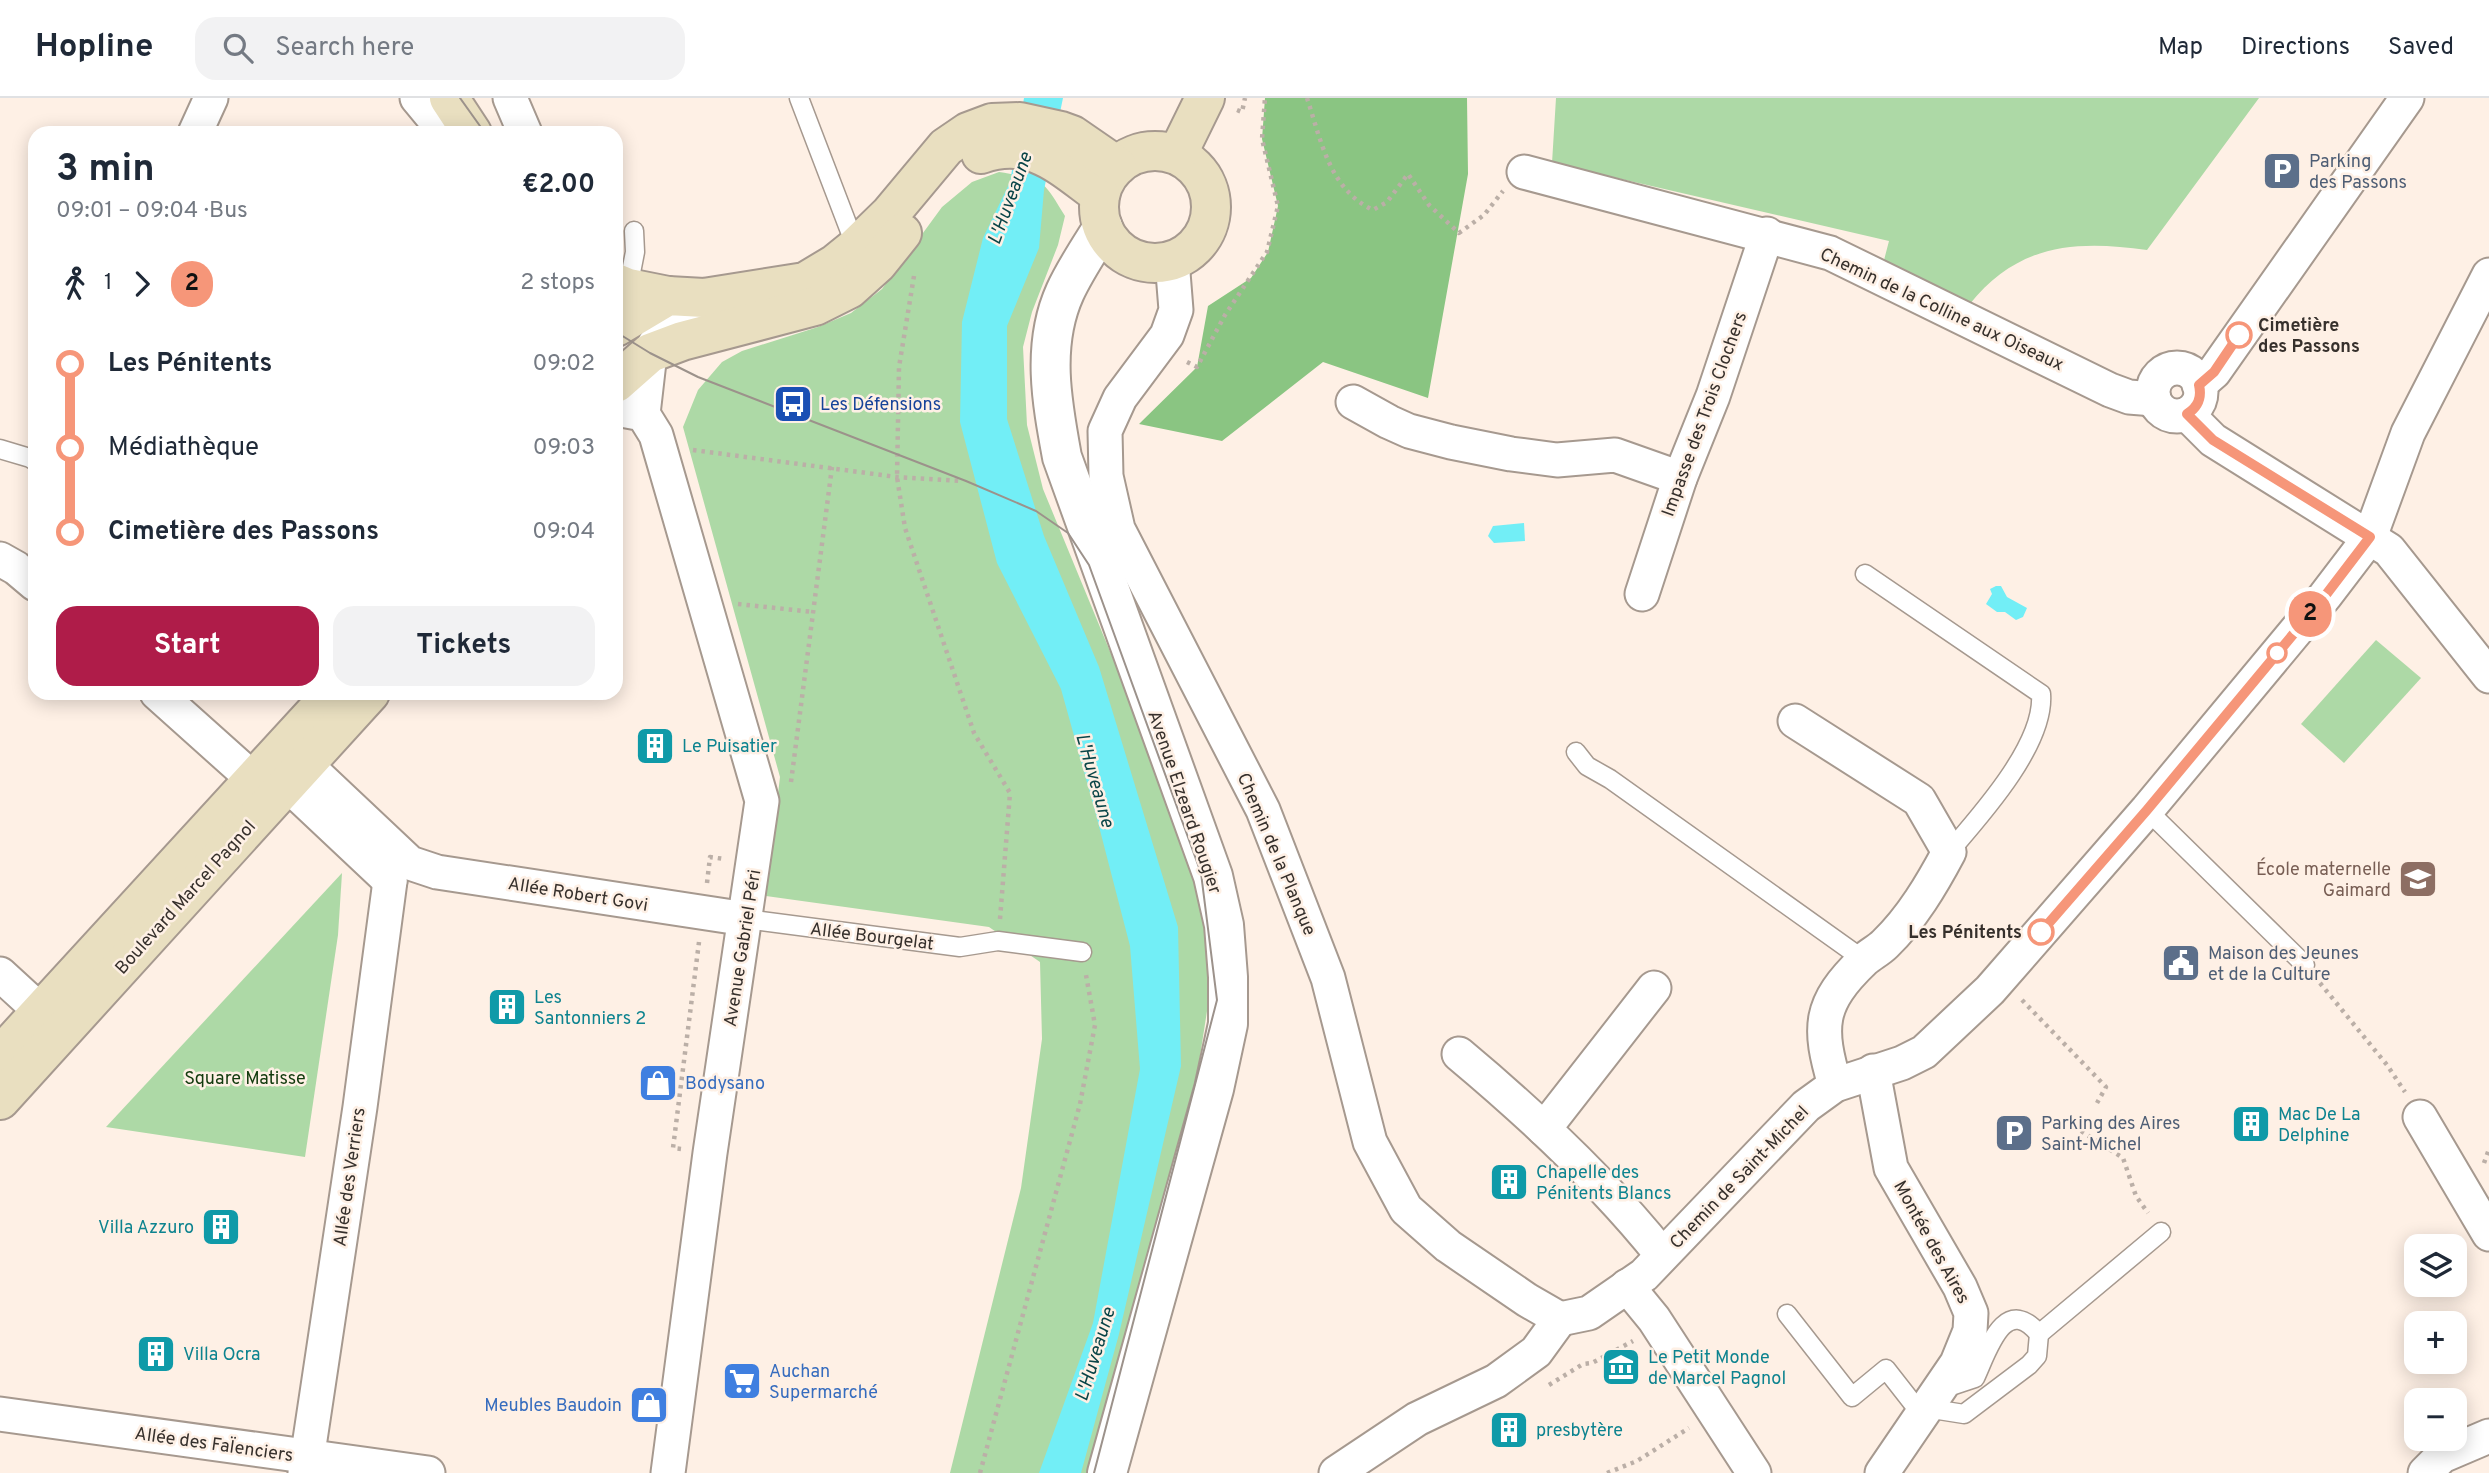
<!DOCTYPE html>
<meta charset="utf-8">
<style>
body{margin:0;font-family:Overpass,sans-serif;background:#f2f2f3;color:#1f2937;height:100vh;display:flex;flex-direction:column;font-size:26px;white-space:nowrap}
*{box-sizing:border-box;margin:0}
p{font-size:23px;color:#747a83}
.icon{flex:none;width:38px;height:38px;fill:none;stroke:currentColor;stroke-width:2;stroke-linecap:round;stroke-linejoin:round}
.map{position:relative;flex:1;overflow:hidden}
.panel{position:absolute;left:28px;top:28px;width:595px;height:574px;display:flex;flex-direction:column;background:#fff;border-radius:21px;box-shadow:0 4px 18px #0003}
.panel>*{flex:none}
.badge{padding:0 14px;border-radius:23px;font-size:24px;line-height:46px}
.fabs{position:absolute;left:2404px;top:1136px;display:grid;gap:14px}
.fabs a{display:grid;place-items:center;width:63px;height:63px;border-radius:14px;background:#fff;box-shadow:0 4px 18px #0003;font-size:35px}
.map>.badge{position:absolute;translate:-50% -50%;box-shadow:0 0 0 4px #fff}
.legs{display:flex;align-items:center;gap:10px;height:77px;padding:0 28px;font-size:23px}
.legs p{margin-inline-start:auto}
.overview{display:flex;align-items:center;justify-content:space-between;height:119px;padding:0 28px}
h1{font-size:38px;font-weight:700;line-height:52px}
.cta{display:flex;gap:14px;margin-top:auto;padding:14px 28px}
.cta a{flex:1;height:80px;border-radius:21px;background:#af1c49;color:#fff;font-size:28px;font-weight:700;line-height:80px;text-align:center}
.cta a+a{background:#f2f2f3;color:#1f2937}
ul{padding:0 28px;list-style:none}
li{display:flex;align-items:center;gap:24px;height:84px;font-size:26px}
li i{display:grid;place-items:center;width:10px;height:100%;margin:0 9px;background:currentColor}
li i::after{content:'';width:18px;height:18px;margin:-9px;border:5px solid;border-radius:50%;background:#fff}
li p{margin-inline-start:auto}
li:first-child i{background:linear-gradient(#0000 50%,currentColor 0)}
li:last-child i{background:linear-gradient(currentColor 50%,#0000 0)}
header{display:flex;align-items:center;gap:42px;box-sizing:border-box;height:98px;padding:0 35px;background:#fff;border-bottom:2px solid #e0e1e3}
header strong{font-size:33px}
nav{display:flex;gap:38px;margin-inline-start:auto;font-size:24px}
.search{width:490px;height:63px;background:#f2f2f3;display:flex;align-items:center;gap:18px;box-sizing:border-box;padding:0 24px;border-radius:21px;color:#747a83;font-size:26px}
.map>svg:first-child{display:block}
.green{fill:#add9a6}
.forest{fill:#8ac582}
.water{fill:#72eef6}
.lines{fill:none;stroke-linecap:round;stroke-linejoin:round}
.service-casing{stroke:#a6998f;stroke-width:21}
.minor-casing{stroke:#a6998f;stroke-width:37}
.tertiary-casing{stroke:#a6998f;stroke-width:42}
.secondary-casing{stroke:#a6998f;stroke-width:42}
.path{stroke:#bbafa7;stroke-width:4.5;stroke-dasharray:3.5 5;stroke-linecap:butt}
.service{stroke:#fff;stroke-width:18}
.minor{stroke:#fff;stroke-width:33}
.tertiary{stroke:#fff;stroke-width:38}
.secondary{stroke:#e9dfc0;stroke-width:38}
.tram{stroke:#9c928b;stroke-width:2}
.line-1-casing{stroke:#fff;stroke-width:16}
.line-1{stroke:#f69679;stroke-width:10}
.stop-1-dot{fill:#fff;stroke:#f69679;stroke-width:3.5}
.labels{text-anchor:middle;stroke-width:5;stroke-linejoin:round;paint-order:stroke}
.service-label{font-size:18px;fill:#4e5e75;stroke:#fef0e5;text-anchor:start}
.street-label{font-size:18px;fill:#36302c;stroke:#fef0e5}
.stop-label{font-size:18px;font-weight:bold;fill:#36302c;stroke:#fef0e5;text-anchor:start}
.transit-label{font-size:18px;fill:#164399;stroke:#fef0e5;text-anchor:start}
.culture-label{font-size:18px;fill:#0d838f;stroke:#fef0e5;text-anchor:start}
.education-label{font-size:18px;fill:#785e54;stroke:#fef0e5;text-anchor:end}
.park-label{font-size:18px;fill:#123a0d;stroke:#fef0e5}
.shop-label{font-size:18px;fill:#366cbe;stroke:#fef0e5;text-anchor:start}
.water-label{font-size:19px;font-style:italic;fill:#0a4548;stroke:#fef0e5}
</style>
<header>
<strong>Hopline</strong>
<div class="search"><svg class="icon" aria-label="search" viewBox="0 0 24 24"><circle cx="10" cy="10" r="6"/><path d="M15 15l6 6"/></svg>Search here</div>
<nav><a>Map</a><a>Directions</a><a>Saved</a></nav>
</header>
<div class="map">
<svg width="2489" height="1375" viewBox="0 0 2489 1375">
<rect width="100%" height="100%" fill="#fef0e5"/>
<g class="green">
<path d="M1556,0H2259L2147,152C2074,142 2018,146 1969,207L1883,166L1889,143L1552,65Z"/>
<path d="M999,74C1043,81 1042,80 1065,118L1058,147L1032,214L1023,249L1027,327L1043,391L1135,614L1207,817V913L1190,1023L1095,1375H950L1021,1090L1042,941L1040,864L989,829L766,798L780,679L683,329L698,292L722,264L742,253L818,229L851,215L882,191L942,109L972,84Z"/>
<polygon points="2376,542 2421,580 2344,665 2301,626"/>
<polygon points="342,775 338,837 305,1059 106,1029"/>
</g>
<polygon class="forest" points="1265,0 1467,0 1468,76 1428,300 1323,264 1222,343 1139,326 1197,269 1208,208 1251,180 1268,154 1278,108 1262,41"/>
<g class="water">
<polygon points="1024,0 1063,0 1044,92 1039,150 1007,228 1007,321 1044,438 1099,569 1178,829 1181,968 1119,1236 1081,1375 1039,1375 1093,1225 1140,971 1130,848 1095,713 1061,591 997,465 960,324 962,224 983,140 1010,84"/>
<polygon points="1524,425 1525,443 1494,445 1488,438 1493,428"/>
<polygon points="1996,488 2001,488 2007,499 2027,510 2023,519 2016,522 2005,514 1997,514 1986,506 1992,496 1990,491"/>
</g>
<g class="lines">
<g class="service-casing">
<g id="service">
<polyline points="799,0 856,149"/>
<polyline points="628,190 635,154 634,133"/>
<polyline points="0,351 30,360 35,363"/>
<path d="M1865,476L2041,596C2045,646 1981,717 1949,754"/>
<polyline points="1576,654 1587,668 1610,681 1864,862"/>
<polyline points="2147,712 2305,867"/>
<polyline points="746,821 960,849 998,843 1082,854"/>
<polyline points="1787,1216 1852,1299 1886,1271 1922,1317"/>
<polyline points="2039,1236 2161,1134"/>
<path d="M1926,1310L1964,1316L2029,1267L2037,1258L2039,1236C2004,1194 1987,1255 1975,1280L1942,1291"/>
</g>
</g>
<g class="minor-casing">
<g id="minor">
<polyline points="417,0 446,35"/>
<polyline points="510,0 525,35"/>
<polyline points="195,35 211,0"/>
<polyline points="1524,74 1830,155 2110,292 2129,299 2154,301"/>
<polyline points="1172,162 1176,212 1167,237 1120,300 1105,333 1106,378 1118,431 1263,712 1328,880 1370,1044 1406,1111 1448,1148 1527,1202 1560,1221"/>
<circle cx="2177" cy="294" r="24"/>
<polyline points="2199,287 2214,274 2407,0"/>
<polyline points="1353,304 1389,324 1409,333 1451,344 1511,356 1557,362 1615,357 1680,380"/>
<polyline points="616,311 643,316 656,337 762,703 710,1055 668,1375"/>
<path d="M643,316L650,255C661,225 707,211 736,202"/>
<polyline points="2187,316 2213,342 2389,452 2489,578"/>
<polyline points="0,461 16,470 35,486"/>
<polyline points="1642,496 1680,380 1713,298 1767,136"/>
<polyline points="157,595 253,681 288,687 390,783"/>
<path d="M1795,623L1919,702L1949,754C1932,786 1912,820 1885,846C1879,852 1871,856 1864,862C1818,906 1818,929 1835,987"/>
<polyline points="278,665 306,667 410,765 437,774 746,821"/>
<polyline points="0,876 60,931"/>
<path d="M1459,956C1532,1017 1603,1083 1662,1157"/>
<polyline points="1873,973 1891,1070 1960,1189 1971,1215 1970,1233 1957,1265 1882,1375"/>
<polyline points="2420,1019 2489,1136"/>
<polyline points="1544,1031 1654,890"/>
<polyline points="1627,1188 1654,1221 1754,1375"/>
<polyline points="1560,1221 1589,1215 1644,1177 1806,1008 1835,987 1902,965 1924,954 1990,892 2147,712 2325,498 2370,439 2408,335 2489,177"/>
<polyline points="0,1316 428,1375"/>
<polyline points="305,1375 360,1009 390,783"/>
<polyline points="1336,1375 1417,1321 1496,1283 1536,1254 1560,1221"/>
<polyline points="2425,1375 2442,1358 2489,1338"/>
</g>
</g>
<g class="tertiary-casing">
<path id="tertiary" d="M1103,129C1090,150 1075,172 1065,194C1041,247 1052,305 1062,359L1213,778L1224,827L1228,879V926L1214,991L1107,1375"/>
</g>
<g class="secondary-casing">
<g id="secondary">
<polyline points="449,0 472,35"/>
<circle cx="1155" cy="109" r="56"/>
<path d="M981,56C1032,38 1061,69 1100,97"/>
<polyline points="1177,57 1205,0"/>
<polyline points="616,185 628,190 668,198"/>
<polyline points="616,229 668,198 704,200 805,184 835,166 856,149 890,116 946,49 968,34 992,25 1020,24 1061,33 1072,37 1117,68"/>
<polyline points="616,285 650,255 682,243 815,208 849,191 878,165 902,135"/>
<polyline points="0,958 333,595"/>
<polyline points="0,1002 370,595"/>
</g>
</g>
<g class="path">
<path d="M1307,0C1321,42 1329,91 1373,112L1387,104L1408,76L1429,107L1459,135L1484,117L1503,93"/>
<polyline points="1237,12 1242,14 1245,0"/>
<polyline points="914,178 899,269 897,379 905,430 974,635 1010,695 1000,821"/>
<polyline points="1187,264 1197,269 1225,217 1267,154 1278,108 1262,41 1265,0"/>
<polyline points="693,352 897,379 961,383"/>
<polyline points="738,506 813,514"/>
<polyline points="791,684 832,369"/>
<polyline points="707,785 710,759 724,761"/>
<polyline points="2320,885 2387,967 2405,994"/>
<polyline points="2022,902 2106,989 2097,1005"/>
<polyline points="2081,1033 2123,1060 2136,1098 2148,1115"/>
<polyline points="681,1051 673,1050 699,844"/>
<polyline points="2484,1065 2489,1051"/>
<polyline points="1549,1287 1583,1266 1592,1265 1633,1243"/>
<polyline points="980,1375 1080,1006 1095,927 1086,877"/>
<polyline points="1607,1375 1637,1363 1689,1330"/>
</g>
<use href="#service" class="service"/>
<use href="#minor" class="minor"/>
<use href="#tertiary" class="tertiary"/>
<use href="#secondary" class="secondary"/>
<g class="tram">
<polyline points="460,0 485,35"/>
<polyline points="616,234 650,255 698,279 966,383 1036,413 1068,435 1089,467 1201,775 1217,902 1094,1375"/>
</g>
</g>
<g class="lines">
<g class="line-1-casing">
<path id="line-1" d="M2041,834L2147,712L2325,498L2370,439L2213,342L2187,316C2198,309 2202,300 2199,287L2214,274L2239,237"/>
</g>
<use href="#line-1" class="line-1"/>
</g>
<defs>
<g id="parking-square" transform="scale(2.0125)"><rect x="-9" y="-9" width="18" height="18" rx="4" fill="#5c6f8a" stroke="#fef0e5"/><path d="M-3.5-5.5H1a3.5 3.5 0 0 1 0 7H-1V5.5H-3.5ZM-1-3.4V-.6H.8a1.4 1.4 0 0 0 0-2.8Z" fill="#fff"/></g>
<g id="bus-square" transform="scale(2.0125)"><rect x="-9" y="-9" width="18" height="18" rx="4" fill="#1a4fb4" stroke="#fef0e5"/><path d="M-5-6H5V4H4V6H2V4H-2V6H-4V4H-5ZM-3.5-4V0h7V-4ZM-3.5 1.2v1.5H-2V1.2ZM2 1.2v1.5H3.5V1.2Z" fill="#fff"/></g>
<g id="building-square" transform="scale(2.0125)"><rect x="-9" y="-9" width="18" height="18" rx="4" fill="#0f9aa8" stroke="#fef0e5"/><path d="M-4-6H4V6H1V3H-1V6H-4ZM-2.5-4.3h1.7v1.8h-1.7ZM.8-4.3h1.7v1.8H.8ZM-2.5-1h1.7V.8h-1.7ZM.8-1h1.7V.8H.8Z" fill="#fff"/></g>
<g id="school-square" transform="scale(2.0125)"><rect x="-9" y="-9" width="18" height="18" rx="4" fill="#8d6e63" stroke="#fef0e5"/><path d="M0-5L7-2L0 1L-7-2ZM-4 1L0 2.5L4 1V4Q0 6-4 4Z" fill="#fff"/></g>
<g id="civic-square" transform="scale(2.0125)"><rect x="-9" y="-9" width="18" height="18" rx="4" fill="#5c6f8a" stroke="#fef0e5"/><path d="M-.6-6.5H3V-4.5H.6V-3L4-1V1h2V6H-6V1h2V-1L-.6-3ZM-1.2 2.5V6h2.4V2.5Z" fill="#fff"/></g>
<g id="shop-square" transform="scale(2.0125)"><rect x="-9" y="-9" width="18" height="18" rx="4" fill="#3f7fe0" stroke="#fef0e5"/><path d="M-5-2.5h2.3a2.7 3.5 0 0 1 5.4 0H5L5.5 6h-11ZM-1.5-2.5h3a1.5 2.3 0 0 0-3 0Z" fill="#fff"/></g>
<g id="museum-square" transform="scale(2.0125)"><rect x="-9" y="-9" width="18" height="18" rx="4" fill="#0f9aa8" stroke="#fef0e5"/><path d="M0-6L6-3V-2H-6V-3ZM-5-1h2V3h-2ZM-1-1h2V3h-2ZM3-1h2V3H3ZM-6 4H6V6H-6Z" fill="#fff"/></g>
<g id="supermarket-square" transform="scale(2.0125)"><rect x="-9" y="-9" width="18" height="18" rx="4" fill="#3f7fe0" stroke="#fef0e5"/><path d="M-6-5.5h2.5l.6 2H6L4.5 2H-2.5L-4.4-4H-6ZM-1.5 3.2a1.3 1.3 0 1 0 .1 0ZM3 3.2a1.3 1.3 0 1 0 .1 0Z" fill="#fff"/></g>
</defs>
<g fill-rule="evenodd">
<use href="#parking-square" x="2282" y="73"/>
<use href="#bus-square" x="793" y="306"/>
<use href="#building-square" x="655" y="648"/>
<use href="#school-square" x="2418" y="781"/>
<use href="#civic-square" x="2181" y="865"/>
<use href="#building-square" x="507" y="909"/>
<use href="#shop-square" x="658" y="985"/>
<use href="#building-square" x="2251" y="1026"/>
<use href="#parking-square" x="2014" y="1035"/>
<use href="#building-square" x="1509" y="1084"/>
<use href="#building-square" x="221" y="1129"/>
<use href="#building-square" x="156" y="1256"/>
<use href="#museum-square" x="1621" y="1269"/>
<use href="#supermarket-square" x="742" y="1283"/>
<use href="#shop-square" x="649" y="1307"/>
<use href="#building-square" x="1509" y="1332"/>
</g>
<g class="stop-1-dot">
<circle cx="2239" cy="237" r="12"/>
<circle cx="2277" cy="555" r="9"/>
<circle cx="2041" cy="834" r="12"/>
</g>
<g class="labels">
<g class="service-label">
<text x="2309" y="69">Parking<tspan x="2309" dy="21">des Passons</tspan></text>
<text x="2208" y="861">Maison des Jeunes<tspan x="2208" dy="21">et de la Culture</tspan></text>
<text x="2041" y="1031">Parking des Aires<tspan x="2041" dy="21">Saint-Michel</tspan></text>
</g>
<g class="street-label">
<text transform="translate(1942 211) rotate(25)" y="6">Chemin de la Colline aux Oiseaux</text>
<text transform="translate(1704 316) rotate(-70)" y="6">Impasse des Trois Clochers</text>
<text transform="translate(1185 704) rotate(71)" y="6">Avenue Elzeard Rougier</text>
<text transform="translate(1277 756) rotate(67)" y="6">Chemin de la Planque</text>
<text transform="translate(578 796) rotate(9)" y="6">Allée Robert Govi</text>
<text transform="translate(185 799) rotate(-48)" y="6">Boulevard Marcel Pagnol</text>
<text transform="translate(872 838) rotate(7)" y="6">Allée Bourgelat</text>
<text transform="translate(742 850) rotate(-81)" y="6">Avenue Gabriel Péri</text>
<text transform="translate(349 1079) rotate(-82)" y="6">Allée des Verriers</text>
<text transform="translate(1739 1079) rotate(-46)" y="6">Chemin de Saint-Michel</text>
<text transform="translate(1932 1144) rotate(61)" y="6">Montée des Aires</text>
<text transform="translate(214 1346) rotate(8)" y="6">Allée des FaÏenciers</text>
</g>
<g class="stop-label">
<text x="2258" y="233">Cimetière<tspan x="2258" dy="21">des Passons</tspan></text>
<text x="2022" y="840" text-anchor="end">Les Pénitents</text>
</g>
<g class="transit-label">
<text x="820" y="312">Les Défensions</text>
</g>
<g class="culture-label">
<text x="682" y="654">Le Puisatier</text>
<text x="534" y="905">Les<tspan x="534" dy="21">Santonniers 2</tspan></text>
<text x="2278" y="1022">Mac De La<tspan x="2278" dy="21">Delphine</tspan></text>
<text x="1536" y="1080">Chapelle des<tspan x="1536" dy="21">Pénitents Blancs</tspan></text>
<text x="194" y="1135" text-anchor="end">Villa Azzuro</text>
<text x="183" y="1262">Villa Ocra</text>
<text x="1648" y="1265">Le Petit Monde<tspan x="1648" dy="21">de Marcel Pagnol</tspan></text>
<text x="1536" y="1338">presbytère</text>
</g>
<g class="education-label">
<text x="2391" y="777">École maternelle<tspan x="2391" dy="21">Gaimard</tspan></text>
</g>
<g class="park-label">
<text x="245" y="986">Square Matisse</text>
</g>
<g class="shop-label">
<text x="685" y="991">Bodysano</text>
<text x="769" y="1279">Auchan<tspan x="769" dy="21">Supermarché</tspan></text>
<text x="622" y="1313" text-anchor="end">Meubles Baudoin</text>
</g>
<g class="water-label">
<text transform="translate(1009 100) rotate(-70)" y="7">L'Huveaune</text>
<text transform="translate(1096 682) rotate(74)" y="7">L'Huveaune</text>
<text transform="translate(1094 1256) rotate(-73)" y="7">L'Huveaune</text>
</g>
</g>
</svg>
<div class="fabs">
<a><svg class="icon" aria-label="layers" viewBox="0 0 24 24"><path d="M12 4l9 5-9 5-9-5zM3 14l9 5 9-5"/></svg></a>
<a>+</a>
<a>−</a>
</div>
<b class="badge" style="left:2310px;top:516px;background:#f69679;color:#111">2</b>
<section class="panel">
<div class="overview"><div><h1>3 min</h1><p>09:01 – 09:04 · Bus</p></div><b>€2.00</b></div>
<div class="legs"><svg class="icon" aria-label="walk" viewBox="0 0 24 24"><circle cx="13" cy="4" r="2"/><path d="M13 8l-2 6 4 7M11 14l-3 7M7 12l3-4h3l4 4"/></svg>1<svg class="icon" aria-label="forward" viewBox="0 0 24 24"><path d="M9 5l7 7-7 7"/></svg><b class="badge" style="background:#f69679;color:#111">2</b><p>2 stops</p></div>
<ul>
<li><i style="color:#f69679"></i><b>Les Pénitents</b><p>09:02</p></li>
<li><i style="color:#f69679"></i><span>Médiathèque</span><p>09:03</p></li>
<li><i style="color:#f69679"></i><b>Cimetière des Passons</b><p>09:04</p></li>
</ul>
<div class="cta"><a>Start</a><a>Tickets</a></div>
</section>
</div>
